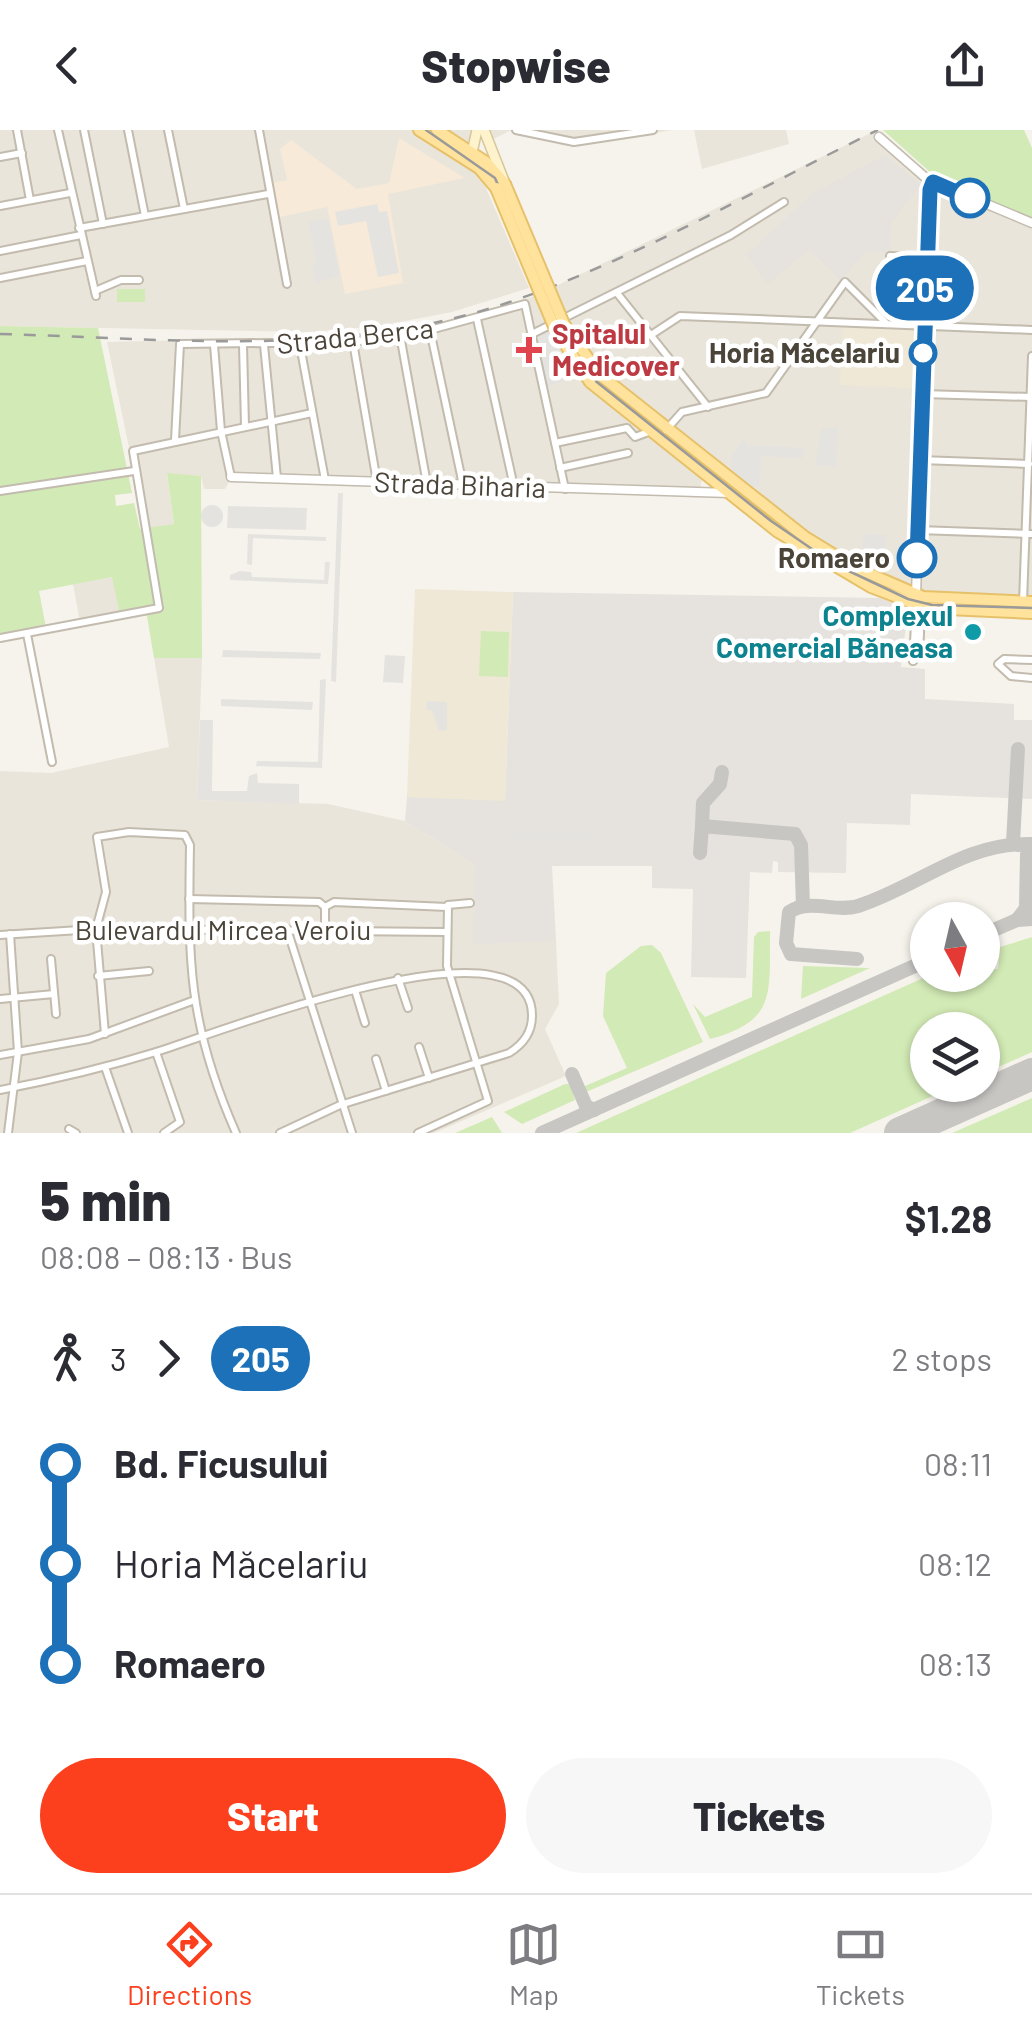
<!DOCTYPE html>
<meta charset="utf-8">
<style>
body{margin:0;font-family:Barlow,sans-serif;background:#f7f7f7;color:#2b2b33;height:100vh;display:flex;flex-direction:column;font-size:38px;white-space:nowrap}
*{box-sizing:border-box;margin:0}
p{font-size:32px;color:#7c7c81}
.icon{flex:none;width:55px;height:55px;fill:none;stroke:currentColor;stroke-width:2;stroke-linecap:round;stroke-linejoin:round}
.map{position:relative;height:1003px;overflow:hidden}
.drawer{display:flex;flex-direction:column;background:#fff;flex:1}
.drawer>*{flex:none}
.badge{padding:0 20px;border-radius:32px;font-size:35px;line-height:65px}
.needle{width:65px;rotate:172deg}
.fabs{position:absolute;left:910px;top:772px;display:grid;gap:20px}
.fabs a{display:grid;place-items:center;width:90px;height:90px;border-radius:50%;background:#fff;box-shadow:0 2px 8px #0004;font-size:50px}
.map>.badge{position:absolute;translate:-50% -50%;box-shadow:0 0 0 5px #fff}
.legs{display:flex;align-items:center;gap:15px;height:110px;padding:0 40px;font-size:32px}
.legs p{margin-inline-start:auto}
.head{display:flex;align-items:center;justify-content:space-between;height:170px;padding:0 40px}
h1{font-size:55px;font-weight:800;line-height:75px}
.cta{display:flex;gap:20px;margin-top:auto;padding:20px 40px}
.cta a{flex:1;height:115px;border-radius:60px;background:#fc3f1d;color:#fff;font-size:40px;font-weight:800;line-height:115px;text-align:center}
.cta a+a{background:#f7f7f7;color:#2b2b33}
ul{padding:0 40px;list-style:none}
li{display:flex;align-items:center;gap:35px;height:100px;font-size:38px}
li i{display:grid;place-items:center;width:15px;height:100%;margin:0 12px;background:currentColor}
li i::after{content:'';width:25px;height:25px;margin:-12px;border:8px solid;border-radius:50%;background:#fff}
li p{margin-inline-start:auto}
li:first-child i{background:linear-gradient(#0000 50%,currentColor 0)}
li:last-child i{background:linear-gradient(currentColor 50%,#0000 0)}
header{display:flex;justify-content:space-between;align-items:center;height:130px;padding:0 40px;background:#fff;font-size:45px;font-weight:800}
.menu{display:flex;justify-content:space-around;align-items:center;height:140px;border-top:2px solid #e1e1e2;background:#fff;font-size:28px;color:#7c7c81}
.menu a{display:grid;justify-items:center;gap:5px}
.menu .current{color:#fc3f1d}
.map>svg:first-child{display:block}
.residential{fill:#eae5da}
.commercial{fill:#f7ead8}
.industrial{fill:#e6e2dd}
.education{fill:#efe8d6}
.green{fill:#d2eab5}
.parking{fill:#e5e3e0}
.lines{fill:none;stroke-linecap:round;stroke-linejoin:round}
.taxiway{stroke:#c8c6c3;stroke-width:14}
.runway{stroke:#c8c6c3;stroke-width:32}
.minor-casing{stroke:#c2bbae;stroke-width:10}
.tertiary-casing{stroke:#c2bbae;stroke-width:11}
.secondary-casing{stroke:#d6c79b;stroke-width:12}
.primary-casing{stroke:#e6c16a;stroke-width:14}
.minor{stroke:#fff;stroke-width:6}
.tertiary{stroke:#fff;stroke-width:8}
.secondary{stroke:#fff3cd;stroke-width:9}
.primary{stroke:#ffe39c;stroke-width:10}
.tram{stroke:#9a9a9a;stroke-width:2.5}
.rail{stroke:#9a9a9a;stroke-width:2.5;stroke-dasharray:12 12;stroke-linecap:butt}
.primary-bridge-casing{stroke:#e6c16a;stroke-width:14;stroke-linecap:butt}
.primary-bridge{stroke:#ffe39c;stroke-width:10}
.line-1-casing{stroke:#fff;stroke-width:22}
.line-1{stroke:#1d71b8;stroke-width:15}
.stop-1-dot{fill:#fff;stroke:#1d71b8;stroke-width:5}
.health-dot{fill:#e0444e;stroke:#fff;stroke-width:4}
.culture-dot{fill:#0f9aa8;stroke:#fff;stroke-width:4}
.labels{text-anchor:middle;stroke-width:9;stroke-linejoin:round;paint-order:stroke}
.health-label{font-size:28px;font-weight:bold;fill:#be3a42;stroke:#fff;text-anchor:start}
.street-label{font-size:28px;fill:#4b4439;stroke:#fff}
.stop-label{font-size:28px;font-weight:bold;fill:#4b4439;stroke:#fff;text-anchor:end}
.culture-label{font-size:28px;font-weight:bold;fill:#0d838f;stroke:#fff;text-anchor:end}
</style>
<header><svg class="icon" aria-label="back" viewBox="0 0 24 24"><path d="M15 5l-7 7 7 7"/></svg>Stopwise<svg class="icon" aria-label="share" viewBox="0 0 24 24"><path d="M12 15V3M7 8l5-5 5 5M5 13v7h14v-7"/></svg></header>
<div class="map">
<svg width="1032" height="1003" viewBox="0 0 1032 1003">
<rect width="100%" height="100%" fill="#f6f3ec"/>
<g class="residential">
<polygon points="0,0 472,0 486,58 529,158 452,182 379,196 310,202 0,196"/>
<polygon points="488,0 673,0 586,14 509,1 492,10"/>
<polygon points="694,0 786,0 789,14 702,39"/>
<polygon points="875,1 927,49 1032,93 1032,469 923,463 867,442 812,410 606,248 587,227 550,159"/>
<polygon points="534,166 574,240 703,345 700,358 232,347 225,359 204,359 201,346 167,344 174,394 146,399 107,212 368,206 446,193"/>
<polygon points="113,447 120,485 80,492 73,454"/>
<polygon points="154,528 202,528 197,670 328,674 405,691 475,735 498,814 497,810 556,811 559,874 545,899 566,946 434,1003 0,1003 0,641 51,643 169,617"/>
</g>
<polygon class="commercial" points="399,8 465,48 388,64 403,153 345,164 327,77 275,88 271,53 287,50 280,19 291,10 357,59 389,53"/>
<g class="industrial">
<polygon points="885,25 921,55 891,93 890,123 866,122 841,150 809,120 768,154 746,125 813,63"/>
<polygon points="513,462 879,468 908,477 901,537 925,539 925,569 1014,574 1014,590 1032,590 1032,669 911,664 910,695 847,693 846,743 778,742 778,732 773,731 772,743 750,742 746,848 691,847 693,759 652,758 652,736 552,736 556,811 473,814 475,735 405,691 407,667 505,670"/>
</g>
<g class="education">
<polygon points="843,197 916,200 914,258 840,255"/>
<polygon points="415,459 513,462 505,671 407,667"/>
</g>
<g class="green">
<polygon points="883,0 1024,0 1032,18 1032,89 940,51"/>
<rect x="117" y="159" width="28" height="13"/>
<polygon points="0,196 98,198 132,363 115,365 116,376 134,373 140,399 174,394 167,343 201,346 202,528 154,528 146,480 120,485 112,447 39,461 46,498 0,504"/>
<polygon points="481,501 509,502 508,547 479,546"/>
<path d="M770,801C769,862 778,891 710,909L693,874L705,887L752,867L754,807L758,802Z"/>
<polygon points="1032,807 1032,922 983,944 982,900 928,900 928,955 957,955 850,1003 576,1003 930,845 982,845 983,839 998,839 1000,817"/>
<polygon points="652,815 661,823 703,912 586,962 585,956 627,938 603,886 606,843 641,816"/>
<polygon points="803,836 870,838 801,869"/>
<polygon points="565,954 570,954 575,970 522,994 504,982"/>
<polygon points="1032,968 1032,1003 952,1003"/>
<polygon points="492,987 502,1003 455,1003"/>
</g>
<g class="parking">
<polygon points="377,74 379,82 387,81 399,143 378,147 366,91 338,96 335,82"/>
<polygon points="328,88 340,146 316,153 312,135 317,133 308,92"/>
<polygon points="549,198 579,245 545,258 534,206"/>
<polygon points="822,298 838,298 836,337 815,336"/>
<polygon points="744,309 747,315 804,318 803,328 762,326 759,357 750,356 731,343 731,325"/>
<polygon points="338,363 343,363 336,552 331,551"/>
<circle cx="212" cy="386" r="11"/>
<polygon points="228,376 307,378 306,400 227,398"/>
<polygon points="248,404 326,407 326,411 253,408 252,435 247,434"/>
<polygon points="863,404 886,405 884,434 862,433"/>
<polygon points="325,432 330,432 328,454 230,450 230,445 240,441 251,442 252,447 324,450"/>
<polygon points="223,520 321,523 320,529 222,527"/>
<polygon points="385,525 405,526 403,553 383,552"/>
<polygon points="326,549 322,638 256,636 257,631 318,632 320,550"/>
<polygon points="221,569 313,572 312,580 221,576"/>
<polygon points="427,571 447,572 447,600 439,601 432,580 426,580"/>
<polygon points="200,590 213,590 212,661 247,661 249,646 257,643 258,653 299,654 299,674 197,670"/>
<polygon points="513,702 588,702 588,709 513,710"/>
</g>
<g class="lines">
<g class="taxiway">
<polyline points="1018,619 1013,713 1019,715"/>
<polyline points="702,696 703,673 720,654 722,642"/>
<polyline points="700,723 702,696 795,704 801,715 803,776"/>
<polyline points="1017,790 1026,778 1027,724"/>
<polyline points="982,805 1017,790 1032,789"/>
<path d="M857,829L791,824L786,813L789,782C809,768 836,783 858,776C920,756 964,712 1032,714"/>
<polyline points="572,944 586,976 594,980"/>
<polyline points="542,1003 928,830"/>
</g>
<polyline class="runway" points="900,1003 1032,944"/>
<g class="minor-casing">
<g id="minor">
<polyline points="17,0 30,70"/>
<polyline points="58,0 96,166"/>
<polyline points="84,0 103,94"/>
<polyline points="128,0 145,86"/>
<polyline points="168,0 184,79"/>
<polyline points="259,0 287,154"/>
<polyline points="516,0 574,12 653,0"/>
<polyline points="0,27 22,23"/>
<polyline points="0,76 70,63"/>
<polyline points="79,98 268,64"/>
<polyline points="0,121 81,105"/>
<polyline points="890,126 926,128"/>
<polyline points="0,148 87,131"/>
<polyline points="95,161 121,150 139,150"/>
<polyline points="617,163 708,277"/>
<polyline points="477,189 514,357"/>
<polyline points="430,200 463,355"/>
<polyline points="532,204 731,105 784,72"/>
<polyline points="400,205 427,354"/>
<polyline points="651,205 680,186 1032,200"/>
<polyline points="353,212 377,352"/>
<polyline points="214,215 221,301 231,347"/>
<polyline points="243,215 245,296"/>
<polyline points="264,215 277,348"/>
<polyline points="300,215 325,350"/>
<polyline points="922,264 1031,267"/>
<polyline points="666,300 682,282 766,263 845,152 887,194"/>
<polyline points="175,310 180,214 353,212 430,200 525,174 565,359"/>
<polyline points="555,313 627,298 635,307 651,301"/>
<polyline points="920,330 1029,334"/>
<polyline points="560,338 628,323"/>
<polyline points="0,361 134,341"/>
<polyline points="918,400 1032,404"/>
<polyline points="1023,472 1032,226"/>
<polyline points="27,504 52,632"/>
<polyline points="0,508 159,478 133,321 312,283"/>
<polyline points="1032,530 1004,529 998,534 1011,546 1032,548"/>
<polyline points="913,531 919,524 921,482 917,477"/>
<polyline points="913,531 916,476"/>
<polyline points="189,769 319,772 325,777"/>
<polyline points="287,799 352,1003"/>
<polyline points="325,800 325,777 334,772 447,777"/>
<polyline points="0,805 96,799 447,802"/>
<polyline points="51,829 56,884"/>
<polyline points="98,846 149,841"/>
<polyline points="398,848 408,878"/>
<polyline points="355,860 365,893"/>
<polyline points="0,869 54,864"/>
<path d="M105,904L96,799L106,762L97,707L129,702L185,705L190,715C188,832 188,894 236,1003"/>
<polyline points="419,917 429,948"/>
<polyline points="156,922 180,992 164,1003"/>
<polyline points="0,925 89,909 192,871"/>
<polyline points="376,929 386,961"/>
<polyline points="105,937 128,1003"/>
<path d="M0,960C53,950 104,938 156,922C209,906 533,778 532,886C532,903 522,915 509,923L340,975L280,1003"/>
<polyline points="69,999 76,1003"/>
<polyline points="8,1003 18,922 10,804"/>
<polyline points="418,1003 488,971 447,836 448,775 470,773"/>
</g>
</g>
<g class="tertiary-casing">
<g id="tertiary">
<polyline points="879,7 927,49 1032,93"/>
<polyline points="231,347 729,363"/>
<polyline points="916,467 926,122 933,53"/>
</g>
</g>
<g class="secondary-casing">
<g id="secondary">
<polyline points="484,0 504,51"/>
<polyline points="471,27 477,0"/>
</g>
</g>
<g class="primary-casing">
<g id="primary">
<polyline points="419,0 479,38 496,58"/>
<polyline points="437,0 486,32 505,54"/>
<polyline points="599,244 805,407 854,437 923,467 1032,472"/>
<polyline points="590,252 778,402 871,457 926,478 1032,483"/>
</g>
</g>
<use href="#minor" class="minor"/>
<use href="#tertiary" class="tertiary"/>
<use href="#secondary" class="secondary"/>
<use href="#primary" class="primary"/>
<polyline class="tram" points="426,0 495,48 555,189 593,249 771,391 834,434 908,469 932,475 1032,478"/>
<path class="rail" d="M0,204C148,208 302,224 447,190C588,157 746,64 878,0"/>
<g class="primary-bridge-casing">
<g id="primary-bridge">
<polyline points="505,54 564,194 599,244"/>
<polyline points="496,58 555,199 590,252"/>
</g>
</g>
<use href="#primary-bridge" class="primary-bridge"/>
</g>
<g class="lines">
<g class="line-1-casing">
<polyline id="line-1" points="917,428 930,60 933,52 970,68"/>
</g>
<use href="#line-1" class="line-1"/>
</g>
<g class="stop-1-dot">
<circle cx="970" cy="68" r="18"/>
<circle cx="923" cy="223" r="12"/>
<circle cx="917" cy="428" r="18"/>
</g>
<path class="health-dot" d="M524 205h10v10h10v10h-10v10h-10v-10h-10v-10h10z"/>
<circle class="culture-dot" cx="973" cy="502" r="10"/>
<g class="labels">
<g class="health-label">
<text x="552" y="214">Spitalul<tspan x="552" dy="32">Medicover</tspan></text>
</g>
<g class="street-label">
<text transform="translate(355 206) rotate(-6)" y="10">Strada Berca</text>
<text transform="translate(460 355) rotate(2)" y="10">Strada Biharia</text>
<text x="223" y="810">Bulevardul Mircea Veroiu</text>
</g>
<g class="stop-label">
<text x="900" y="233">Horia Măcelariu</text>
<text x="890" y="438">Romaero</text>
</g>
<g class="culture-label">
<text x="953" y="496">Complexul<tspan x="953" dy="32">Comercial Băneasa</tspan></text>
</g>
</g>
</svg>
<div class="fabs">
<a><svg class="needle" viewBox="-14 -14 28 28"><path d="M0-13l5 13h-10z" fill="#e53935"/><path d="M0 13l5-13h-10z" fill="#7c7c81"/></svg></a>
<a><svg class="icon" aria-label="layers" viewBox="0 0 24 24"><path d="M12 4l9 5-9 5-9-5zM3 14l9 5 9-5"/></svg></a>
</div>
<b class="badge" style="left:925px;top:158px;background:#1d71b8;color:#fff">205</b>
</div>
<section class="drawer">
<div class="head"><div><h1>5 min</h1><p>08:08 – 08:13 · Bus</p></div><b>$1.28</b></div>
<div class="legs"><svg class="icon" aria-label="walk" viewBox="0 0 24 24"><circle cx="13" cy="4" r="2"/><path d="M13 8l-2 6 4 7M11 14l-3 7M7 12l3-4h3l4 4"/></svg>3<svg class="icon" aria-label="forward" viewBox="0 0 24 24"><path d="M9 5l7 7-7 7"/></svg><b class="badge" style="background:#1d71b8;color:#fff">205</b><p>2 stops</p></div>
<ul>
<li><i style="color:#1d71b8"></i><b>Bd. Ficusului</b><p>08:11</p></li>
<li><i style="color:#1d71b8"></i><span>Horia Măcelariu</span><p>08:12</p></li>
<li><i style="color:#1d71b8"></i><b>Romaero</b><p>08:13</p></li>
</ul>
<div class="cta"><a>Start</a><a>Tickets</a></div>
</section>
<nav class="menu">
<a class="current"><svg class="icon" aria-label="directions" viewBox="0 0 24 24"><path d="M12 3l9 9-9 9-9-9zM9 14v-3h6M13 9l2 2-2 2"/></svg>Directions</a>
<a><svg class="icon" aria-label="map" viewBox="0 0 24 24"><path d="M3 6l6-2 6 2 6-2v14l-6 2-6-2-6 2zM9 4v14M15 6v14"/></svg>Map</a>
<a><svg class="icon" aria-label="tickets" viewBox="0 0 24 24"><path d="M3 7h18v10H3zM15 7v10"/></svg>Tickets</a>
</nav>
